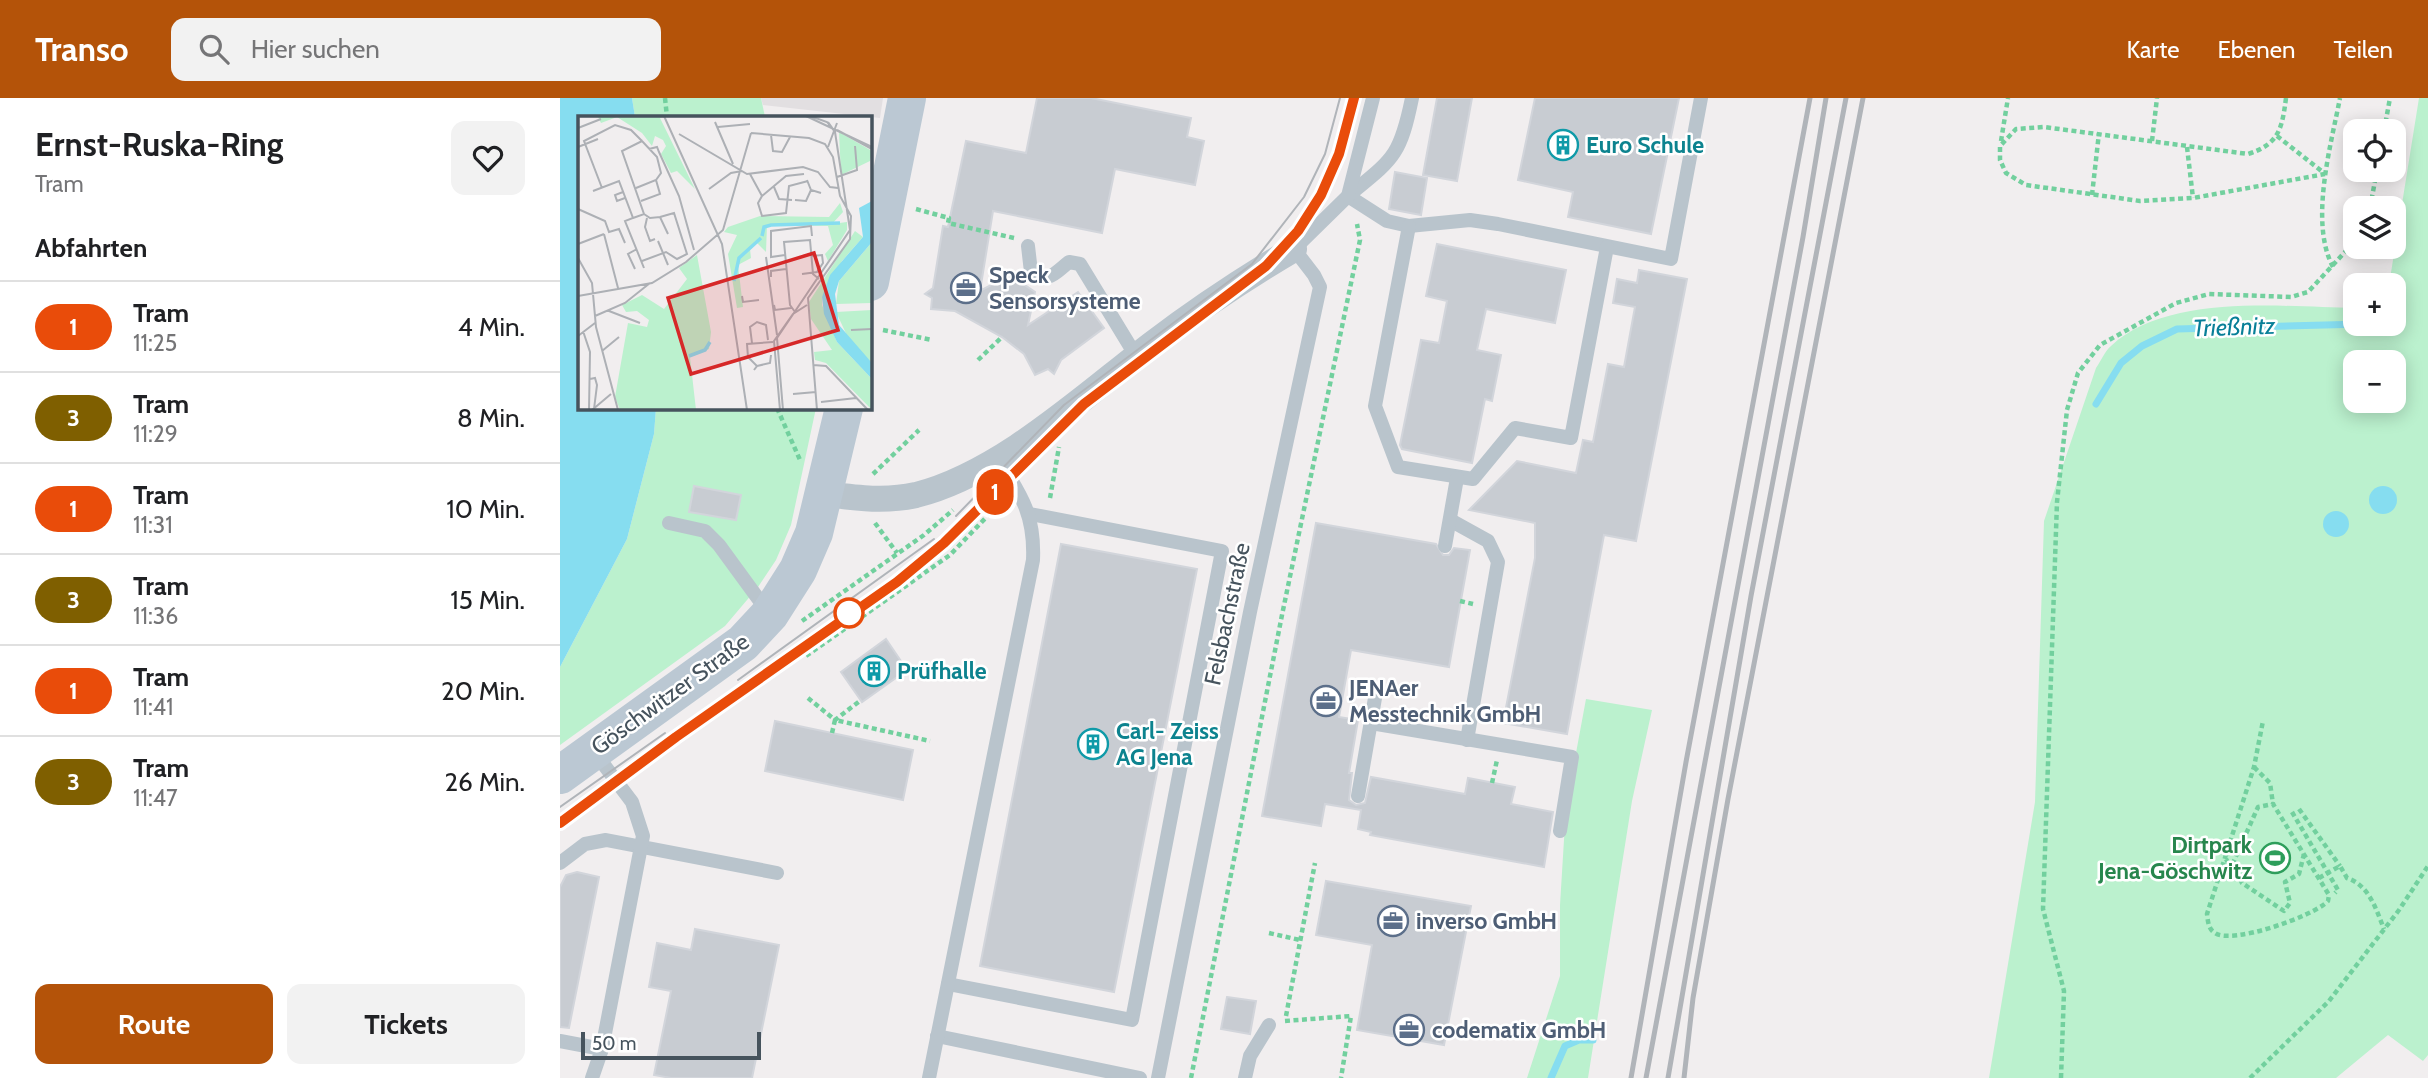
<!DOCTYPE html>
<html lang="de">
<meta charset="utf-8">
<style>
body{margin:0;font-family:Cabin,sans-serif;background:#f2f2f2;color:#202124;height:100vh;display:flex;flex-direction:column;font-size:26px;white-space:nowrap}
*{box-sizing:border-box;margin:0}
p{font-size:23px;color:#757577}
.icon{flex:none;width:38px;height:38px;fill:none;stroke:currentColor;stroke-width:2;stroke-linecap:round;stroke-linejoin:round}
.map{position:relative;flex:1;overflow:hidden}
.side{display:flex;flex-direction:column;background:#fff;width:560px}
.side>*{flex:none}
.badge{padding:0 14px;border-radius:23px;font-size:24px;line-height:46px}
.fabs{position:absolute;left:1783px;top:21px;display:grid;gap:14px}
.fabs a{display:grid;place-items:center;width:63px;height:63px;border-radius:14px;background:#fff;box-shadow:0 4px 18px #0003;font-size:35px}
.scale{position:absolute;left:21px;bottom:18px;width:180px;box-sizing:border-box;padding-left:7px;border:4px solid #46535d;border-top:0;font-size:19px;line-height:24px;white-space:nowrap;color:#46535d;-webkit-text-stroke:5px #fff;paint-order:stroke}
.map>.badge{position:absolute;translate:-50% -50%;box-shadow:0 0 0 4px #fff}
h2{padding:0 35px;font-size:26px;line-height:63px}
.round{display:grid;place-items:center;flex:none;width:74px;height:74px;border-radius:14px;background:#f2f2f2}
.overview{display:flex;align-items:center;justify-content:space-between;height:119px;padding:0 35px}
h1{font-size:33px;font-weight:700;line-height:52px}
.button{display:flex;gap:14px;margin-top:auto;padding:14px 35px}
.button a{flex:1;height:80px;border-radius:14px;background:#b45309;color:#fff;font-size:28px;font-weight:700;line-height:80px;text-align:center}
.button a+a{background:#f2f2f2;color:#202124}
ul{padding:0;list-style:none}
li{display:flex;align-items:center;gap:21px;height:91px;padding:0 35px;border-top:2px solid #e0e0e0}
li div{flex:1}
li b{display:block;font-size:26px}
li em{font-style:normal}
li .badge{min-width:77px;font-weight:700;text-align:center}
header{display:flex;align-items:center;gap:42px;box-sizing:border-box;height:98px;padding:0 35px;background:#b45309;color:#fff}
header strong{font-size:33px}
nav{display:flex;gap:38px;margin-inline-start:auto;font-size:24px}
.search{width:490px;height:63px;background:#f2f2f2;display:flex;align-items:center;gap:18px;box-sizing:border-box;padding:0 24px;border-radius:14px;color:#757577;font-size:26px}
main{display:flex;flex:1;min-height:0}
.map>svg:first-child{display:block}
.education{fill:#e2dfe1}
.green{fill:#bbf1ce;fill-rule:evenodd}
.water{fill:#86ddf0}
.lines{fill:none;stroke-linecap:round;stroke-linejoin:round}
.stream{stroke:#86ddf0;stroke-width:7}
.building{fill:#c8ccd2;stroke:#d2d5db;stroke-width:2}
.path{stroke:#72d09e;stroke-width:4.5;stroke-dasharray:5 3.5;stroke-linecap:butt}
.service{stroke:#b9c4cc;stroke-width:14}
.minor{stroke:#b9c4cc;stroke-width:26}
.secondary{stroke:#bbc8d3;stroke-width:38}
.tram{stroke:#b0b4b9;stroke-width:2}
.rail{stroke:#b0b4b9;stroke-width:5}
.line-casing{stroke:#fff;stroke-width:16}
.line{stroke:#e94c0a;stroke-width:10}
.stop-dot{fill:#fff;stroke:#e94c0a;stroke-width:3.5}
.labels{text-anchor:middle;stroke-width:5;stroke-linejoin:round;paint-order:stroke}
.culture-label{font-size:23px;font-weight:bold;fill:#0d838f;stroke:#fff;text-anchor:start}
.service-label{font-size:23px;font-weight:bold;fill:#4e5e75;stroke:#fff;text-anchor:start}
.street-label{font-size:23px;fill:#46535d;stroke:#fff}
.leisure-label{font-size:23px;font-weight:bold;fill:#27864d;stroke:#fff;text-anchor:end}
.water-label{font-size:24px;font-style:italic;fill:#087f98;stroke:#fff}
.inset-river{fill:none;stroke:#86ddf0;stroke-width:3.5}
.inset-road{fill:none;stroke:#adb0b5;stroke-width:2}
.view{fill:#d62828;fill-opacity:0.15;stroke:#d62828;stroke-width:3.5}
.inset-edge{fill:none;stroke:#46535d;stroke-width:3.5}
</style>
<header>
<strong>Transo</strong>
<div class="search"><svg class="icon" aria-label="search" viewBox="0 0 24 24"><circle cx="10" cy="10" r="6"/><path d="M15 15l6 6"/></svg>Hier suchen</div>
<nav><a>Karte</a><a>Ebenen</a><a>Teilen</a></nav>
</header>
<main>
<section class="side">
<div class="overview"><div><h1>Ernst-Ruska-Ring</h1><p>Tram</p></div><a class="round"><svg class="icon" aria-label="heart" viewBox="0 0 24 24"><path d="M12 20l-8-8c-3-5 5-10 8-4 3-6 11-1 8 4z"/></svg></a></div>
<h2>Abfahrten</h2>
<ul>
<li><span class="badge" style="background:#e94c0a;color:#fff">1</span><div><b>Tram</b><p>11:25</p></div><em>4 Min.</em></li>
<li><span class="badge" style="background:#7f5f00;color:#fff">3</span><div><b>Tram</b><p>11:29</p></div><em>8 Min.</em></li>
<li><span class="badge" style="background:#e94c0a;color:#fff">1</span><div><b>Tram</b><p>11:31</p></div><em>10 Min.</em></li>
<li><span class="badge" style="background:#7f5f00;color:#fff">3</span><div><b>Tram</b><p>11:36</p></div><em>15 Min.</em></li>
<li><span class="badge" style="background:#e94c0a;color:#fff">1</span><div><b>Tram</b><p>11:41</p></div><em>20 Min.</em></li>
<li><span class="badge" style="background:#7f5f00;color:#fff">3</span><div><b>Tram</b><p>11:47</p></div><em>26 Min.</em></li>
</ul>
<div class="button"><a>Route</a><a>Tickets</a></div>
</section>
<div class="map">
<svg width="1868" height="980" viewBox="0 0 1868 980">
<rect width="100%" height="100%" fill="#f1eeef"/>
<polygon class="education" points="201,0 323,0 320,20 203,7"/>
<g class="green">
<polygon points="72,0 201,0 205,19 75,19"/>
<path d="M1859,0H1868V957L1863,963L1828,937L1776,980H1429L1475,704L1484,423L1536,270C1541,263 1545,253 1551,248C1608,195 1723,209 1795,210L1796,226H1834V187H1829ZM1796,264H1834V303H1796Z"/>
<polygon points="96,310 256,310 231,427 216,462 198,489 165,528 0,647 0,569 67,441 94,336"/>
<polygon points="1026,601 1092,612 1072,703 1028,980 967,980 1000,878 1000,807 1006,709"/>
</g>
<g class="water">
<polygon points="0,0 72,0 75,19 19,19 19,310 96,310 94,336 67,441 0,569"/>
<circle cx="1823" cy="402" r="14"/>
<circle cx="1776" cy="426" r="13"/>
</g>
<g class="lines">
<g class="stream">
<polyline points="1536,306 1561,265 1582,248 1617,231 1804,226"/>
<polyline points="991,980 1005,948 1019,942 1033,942"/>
</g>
</g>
<g class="building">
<polygon points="477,0 531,0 631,20 627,39 644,43 635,87 555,71 542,135 433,113 420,193 450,177 475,194 468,227 518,194 544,230 501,262 494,276 488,271 475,277 464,256 442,239 395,213 371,211 372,200 365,196 373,190 383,128 388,129 406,43 466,55"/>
<polygon points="877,0 912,0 897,83 863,77"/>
<polygon points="975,0 1119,0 1091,136 1008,119 1013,94 958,82"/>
<polygon points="835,74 867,80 861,117 829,111"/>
<polygon points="877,146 1006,172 995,225 926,211 917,252 941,257 932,303 925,301 912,365 842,351 840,347 861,242 879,245 887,203 866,198"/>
<polygon points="1079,172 1127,181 1076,443 1044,437 1007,636 943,625 975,460 975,425 909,412 957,363 1016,375 1023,342 1033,344 1048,266 1064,269 1075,209 1053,205 1057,181 1077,185"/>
<polygon points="134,388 181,397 176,422 129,414"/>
<polygon points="756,425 876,446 883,457 889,457 894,450 910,452 889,569 791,552 779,619 798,622 789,675 792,675 789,702 796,707 805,705 811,679 905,696 908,680 955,689 951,706 993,714 984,769 810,737 811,734 798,731 801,712 765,706 761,728 702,718"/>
<polygon points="501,446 637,471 554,894 420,868"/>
<polygon points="326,541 347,572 302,604 281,574"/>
<polygon points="215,623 353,652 343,702 205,673"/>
<polygon points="17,774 39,779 9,930 0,929 0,789 6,777"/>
<polygon points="766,783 911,808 884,947 797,932 812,847 756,837"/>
<polygon points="135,831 219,847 192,980 111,980 94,977 111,893 89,889 97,845 131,852"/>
<polygon points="667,899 696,903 690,936 661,931"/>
</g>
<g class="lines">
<g class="path">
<polyline points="105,0 107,19"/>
<path d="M1726,0C1722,31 1719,46 1688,56L1484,29L1456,31L1440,48V62L1446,75L1466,87L1580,103L1633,100L1765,76"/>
<polyline points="1824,33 1830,0"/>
<polyline points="1717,38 1764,75"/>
<polyline points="1441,43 1448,0"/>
<polyline points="1592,43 1597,0"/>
<polyline points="1627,49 1633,100"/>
<polyline points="1532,97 1539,35"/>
<polyline points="1810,110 1817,72"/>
<polyline points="356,111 389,120 388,125 454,140"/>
<path d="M1773,169C1749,124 1771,47 1780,0"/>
<polyline points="323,232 372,242"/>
<polyline points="418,262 442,239"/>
<polyline points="217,310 240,362"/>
<polyline points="313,376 359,332"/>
<polyline points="490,400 499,349"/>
<polyline points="315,425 337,455"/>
<polyline points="900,503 913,506"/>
<polyline points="242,523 364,437 393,412"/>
<polyline points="246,558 390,457 440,405"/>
<polyline points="248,600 275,622 301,602"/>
<polyline points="272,635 275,622 370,643"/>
<polyline points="1694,669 1710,685 1713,706"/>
<polyline points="932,685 937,662"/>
<polyline points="1739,711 1780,768"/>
<polyline points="1732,714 1778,792 1775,795"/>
<path d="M1666,761L1669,766L1673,765L1698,709L1713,706L1769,797L1768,803C1754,818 1672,847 1655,835C1648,831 1648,823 1647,816L1694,669L1703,623"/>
<polyline points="1673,765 1682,785 1724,813 1730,805 1725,784 1739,776 1744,756"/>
<path d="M1759,780L1780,768L1787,780C1809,787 1816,811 1824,831"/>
<polyline points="709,835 740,842"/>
<polyline points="726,918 755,765"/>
<polyline points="725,923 791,918 781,980"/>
<polyline points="631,980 722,517 800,142 797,126"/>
<polyline points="1501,980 1504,893 1483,811 1497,404 1507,312 1518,275 1540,247 1616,205 1649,196 1731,199 1748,194 1796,142"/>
<polyline points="1690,980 1769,903 1839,812 1868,768"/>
</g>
<g class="service">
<path d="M852,0C840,59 833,61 788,98L827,123L849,128L910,122L938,126L1111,161L1141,0"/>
<polyline points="849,128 815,308 838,369 913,381 955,330 1011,340 1047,149"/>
<path d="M468,148L471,174C489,186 495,175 509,164L520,166L576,258"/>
<polyline points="890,422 928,443 938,464 907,642"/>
<polyline points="109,425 145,433 159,447 208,514"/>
<polyline points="885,448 897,380"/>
<polyline points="811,625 1012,659 1000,733"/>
<polyline points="798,698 815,600"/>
<polyline points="0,765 25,746 46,742 217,775"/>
<polyline points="388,886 572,922 662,453 470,416"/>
<polyline points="377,938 580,980"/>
<polyline points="0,943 42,951"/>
<polyline points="32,980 42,951 83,738 72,704 35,655"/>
<path d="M369,980L473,462C475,416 461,397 437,359"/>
<polyline points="598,980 690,514 760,189 754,177 734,151 788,98 813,0"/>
<polyline points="685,980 690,958 709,927"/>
</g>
<path class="minor" d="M266,396C297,400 325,404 356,397C440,376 524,298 592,246C638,211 685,180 734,151"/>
<g class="secondary">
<polyline points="310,184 347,0"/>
<polyline points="0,677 183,545 210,516 238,472 254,435 284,310"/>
</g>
<g class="tram">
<polyline points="396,418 504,307 692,166 744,99 765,56 780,0"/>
<polyline points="178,582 374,441"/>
<polyline points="0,709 105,635"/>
<polyline points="0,725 116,639 337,484 384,445 524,306 706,168 738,133 760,97 779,56 794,0"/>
</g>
<g class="rail">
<polyline points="1071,980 1126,664 1250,0"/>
<polyline points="1086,980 1243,139 1266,0"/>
<polyline points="1108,980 1191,498 1286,0"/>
<polyline points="1124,980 1133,900 1168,701 1303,0"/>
</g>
</g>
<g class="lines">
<g class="line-casing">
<polyline id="line" points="0,725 116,639 337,484 384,445 524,306 706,168 738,133 761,97 779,56 794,0"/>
</g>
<use href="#line" class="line"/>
</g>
<defs>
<g id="building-ring" transform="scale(1.575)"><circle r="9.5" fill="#fff" stroke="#0f9aa8" stroke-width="1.5"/><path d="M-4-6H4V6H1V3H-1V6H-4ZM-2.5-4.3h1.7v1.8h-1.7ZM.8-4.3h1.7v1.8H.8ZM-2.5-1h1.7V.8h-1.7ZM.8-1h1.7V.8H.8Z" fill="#0f9aa8"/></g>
<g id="office-ring" transform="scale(1.575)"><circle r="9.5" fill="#fff" stroke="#5c6f8a" stroke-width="1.5"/><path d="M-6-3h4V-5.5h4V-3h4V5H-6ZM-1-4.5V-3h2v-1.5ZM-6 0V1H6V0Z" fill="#5c6f8a"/></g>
<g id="stadium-ring" transform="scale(1.575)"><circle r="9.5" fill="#fff" stroke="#2e9e5b" stroke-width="1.5"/><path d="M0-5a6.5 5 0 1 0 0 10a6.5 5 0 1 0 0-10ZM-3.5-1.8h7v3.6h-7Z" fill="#2e9e5b"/></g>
</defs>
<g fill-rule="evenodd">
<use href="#building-ring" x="1003" y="47"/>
<use href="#office-ring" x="406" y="190"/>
<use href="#building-ring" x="314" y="573"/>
<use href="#office-ring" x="766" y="603"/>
<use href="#building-ring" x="533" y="646"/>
<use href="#stadium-ring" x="1715" y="760"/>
<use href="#office-ring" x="833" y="823"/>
<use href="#office-ring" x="849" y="932"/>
</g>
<circle class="stop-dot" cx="289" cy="515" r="14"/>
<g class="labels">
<g class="culture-label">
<text x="1026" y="55">Euro Schule</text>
<text x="337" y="581">Prüfhalle</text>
<text x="556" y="641">Carl- Zeiss<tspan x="556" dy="26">AG Jena</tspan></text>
</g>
<g class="service-label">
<text x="429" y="185">Speck<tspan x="429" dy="26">Sensorsysteme</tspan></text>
<text x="789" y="598">JENAer<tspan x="789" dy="26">Messtechnik GmbH</tspan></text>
<text x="856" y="831">inverso GmbH</text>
<text x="872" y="940">codematix GmbH</text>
</g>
<g class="street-label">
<text transform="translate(667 516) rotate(-78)" y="8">Felsbachstraße</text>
<text transform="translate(110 596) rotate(-36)" y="8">Göschwitzer Straße</text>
</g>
<g class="leisure-label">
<text x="1692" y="755">Dirtpark<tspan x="1692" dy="26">Jena-Göschwitz</tspan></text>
</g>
<g class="water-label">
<text transform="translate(1674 229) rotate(-2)" y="8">Trießnitz</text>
</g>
</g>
<g transform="translate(18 18)">
<rect width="294" height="294" fill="#f1eeef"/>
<path d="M13,0H90L82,2L117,73L99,55L93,57L83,38L88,30L85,24L77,20L74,30L64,17L39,1L23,7L20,1ZM261,16L294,35L292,45L263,59ZM262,87L265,96L254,108L269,106V114L250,145L247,138L255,129L250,110L189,109L188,136L178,126L172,133L173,142L160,149L165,191L159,192L150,138L159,119L146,116L150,111L182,100L251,101ZM277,115L285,121L264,145L244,181V189L259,226L294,263V294L248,247L237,244L236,236L254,234L233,203L231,186ZM294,126L293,187L258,188L261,165ZM119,139L133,216L131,233L112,241L118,294H42L37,281L50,207L69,211L71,204L59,195L48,196L44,189L64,179L86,193L109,163L101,152ZM294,194V247L272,226L258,196Z" fill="#bbf1ce"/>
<path d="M294,85V126L261,165L257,178L261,209L294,247V263L259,226L246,198L244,181L252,159L285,121L281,92Z" fill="#86ddf0"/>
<path class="inset-river" d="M184,120L186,111L193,109L262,107M156,165L161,142L183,122M111,240L127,234L132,226"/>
<path class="inset-road" d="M86,0L144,128L169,294M228,0L294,31M232,0L249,6L257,16M137,6L155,48M140,11L172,8M0,12L23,3M259,14L294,33M173,17L231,22L247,28L255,41L262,80L273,100L272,123L230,182L239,294M101,18L169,58L225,51L240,56L252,71L260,72M193,19L195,35L204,36L212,21M0,31L20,23M250,31L259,7M71,33L79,31L81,36L101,80L116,134M172,58L184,80M226,58L208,60L184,80L180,87L184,100L208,97L211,70L230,65M259,61L279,54L277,30M229,64L233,74L243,77M196,71L201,83L214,84M24,72L6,25L37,9L53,14L64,25M58,72L78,64L83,57L79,41L64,25L44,35L66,98M131,73L153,57L164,55M15,75L41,65L55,102L47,105L66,152M45,76L37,79L39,85L47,82M217,84L228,85L233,74M63,85L82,78L78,64M0,93L27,105L31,116L41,113L47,127M55,102L66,98L72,102L82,101L90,118M69,102L67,111L72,125L77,123M26,118L40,172M80,125L90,149M0,128L26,118M207,139L193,141V115L233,110L234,120M188,141L199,219M0,142L14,167L18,211L40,294M64,145L88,136L99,143L109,138L96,97L82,101M57,153L50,138L59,133M224,158L239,156L245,147L244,139L234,140M193,161V155L208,153M0,180L74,167L108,146L145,114L173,17M164,180L165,186L181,184M196,189L197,194L213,192M31,195L62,207M217,196L212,189L206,126L232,124L235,158L241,163M17,200L47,187L72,167M273,214L294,213M5,215L12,236L11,294M0,220L17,207M174,227L172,211L179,206L188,209L190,224M24,235L41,221M235,249L248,250L290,294M179,250L192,247L193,239M176,254L179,250L170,241L169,228L195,226M12,263L17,262L19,269L16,293M215,278L238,276M243,286L278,282M14,294L33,278M202,294L196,225L215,198L229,189M205,294L199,222L272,114L257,16L250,6"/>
<path class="view" d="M236,137L260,214L113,258L90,182Z"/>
<rect width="294" height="294" class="inset-edge"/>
</g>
</svg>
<div class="fabs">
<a><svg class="icon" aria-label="locate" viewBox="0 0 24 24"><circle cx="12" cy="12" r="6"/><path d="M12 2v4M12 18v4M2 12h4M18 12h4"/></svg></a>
<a><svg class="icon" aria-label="layers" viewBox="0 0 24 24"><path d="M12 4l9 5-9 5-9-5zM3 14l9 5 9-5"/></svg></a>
<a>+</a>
<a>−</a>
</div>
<div class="scale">50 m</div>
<b class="badge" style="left:435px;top:394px;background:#e94c0a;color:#fff">1</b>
</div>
</main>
